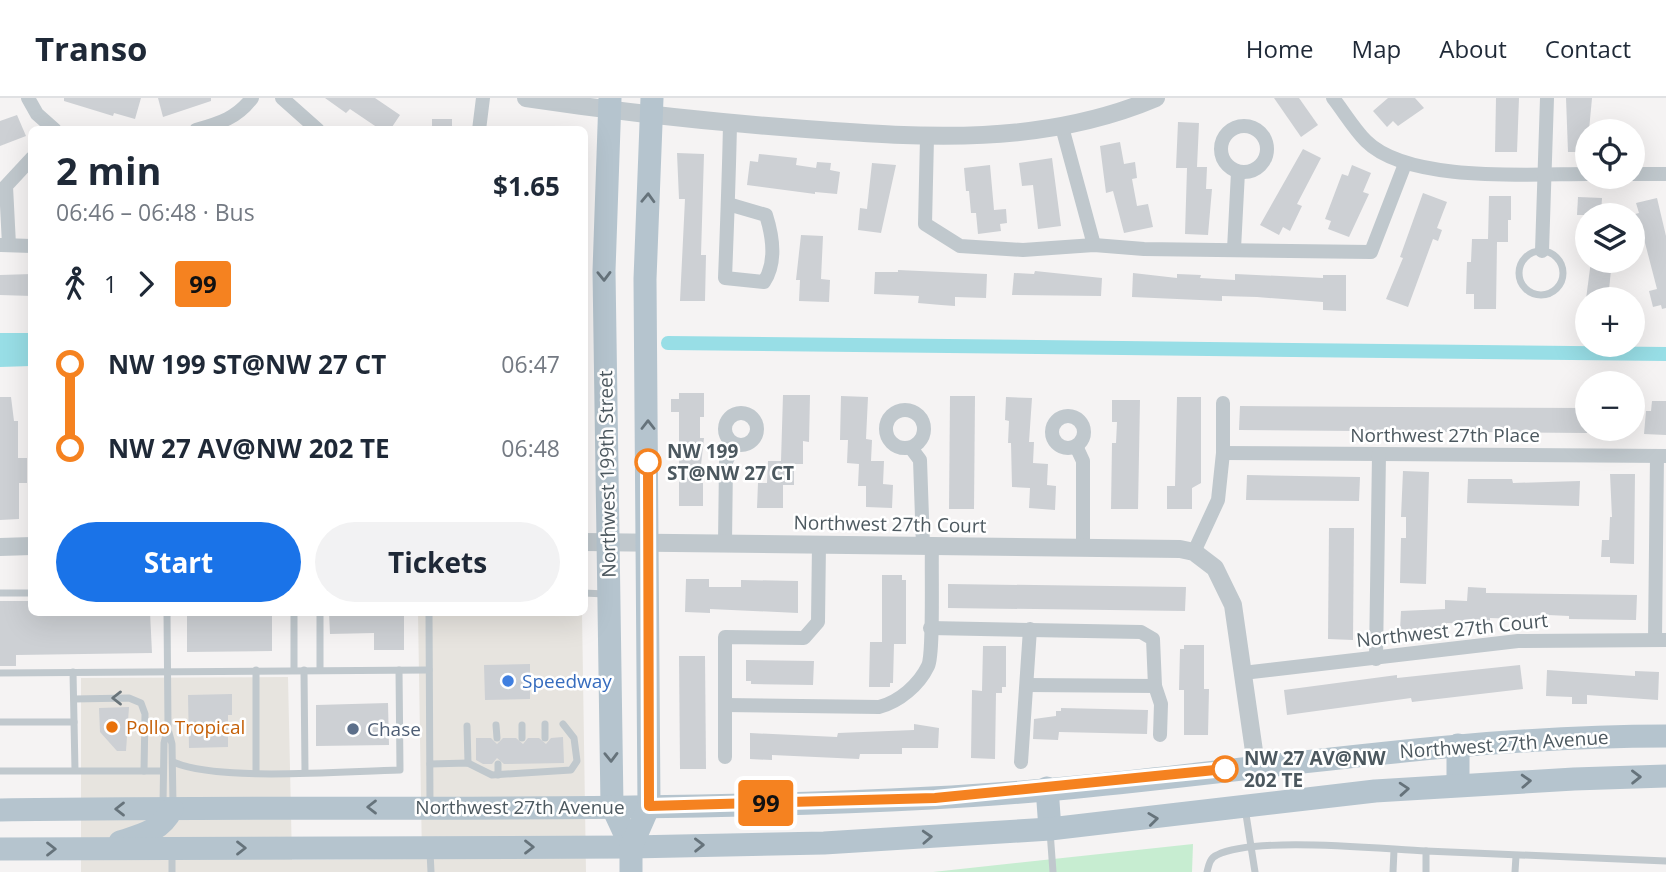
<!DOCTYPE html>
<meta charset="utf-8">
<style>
body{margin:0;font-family:"Open Sans",sans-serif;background:#f2f2f3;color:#1f2937;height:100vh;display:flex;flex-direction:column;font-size:26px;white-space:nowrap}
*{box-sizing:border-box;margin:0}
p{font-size:23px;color:#747a83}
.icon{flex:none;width:38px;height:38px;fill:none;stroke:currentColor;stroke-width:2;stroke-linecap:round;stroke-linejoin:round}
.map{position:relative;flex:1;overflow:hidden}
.details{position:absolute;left:28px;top:28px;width:560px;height:490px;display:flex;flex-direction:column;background:#fff;border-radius:10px;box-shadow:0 7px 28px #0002}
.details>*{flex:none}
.badge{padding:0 14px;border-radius:5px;font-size:24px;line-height:46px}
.buttons{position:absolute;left:1575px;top:21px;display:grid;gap:14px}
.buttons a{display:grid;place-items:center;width:70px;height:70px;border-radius:50%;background:#fff;box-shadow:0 7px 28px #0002;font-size:35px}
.map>.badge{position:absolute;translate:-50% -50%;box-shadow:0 0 0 4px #fff}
.legs{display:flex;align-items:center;gap:10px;height:77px;padding:0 28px;font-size:23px}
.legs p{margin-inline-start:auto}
.summary{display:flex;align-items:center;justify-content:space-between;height:119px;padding:0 28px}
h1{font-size:38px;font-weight:700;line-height:52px}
.cta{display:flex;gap:14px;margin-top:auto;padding:14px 28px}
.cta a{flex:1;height:80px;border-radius:42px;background:#1a73e8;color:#fff;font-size:28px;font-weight:700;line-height:80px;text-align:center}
.cta a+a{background:#f2f2f3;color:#1f2937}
ul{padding:0 28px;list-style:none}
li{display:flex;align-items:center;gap:24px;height:84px;font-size:26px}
li i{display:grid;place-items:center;width:10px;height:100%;margin:0 9px;background:currentColor}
li i::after{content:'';width:18px;height:18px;margin:-9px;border:5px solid;border-radius:50%;background:#fff}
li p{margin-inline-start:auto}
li:first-child i{background:linear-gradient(#0000 50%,currentColor 0)}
li:last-child i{background:linear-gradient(currentColor 50%,#0000 0)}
header{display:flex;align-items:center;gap:42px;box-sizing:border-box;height:98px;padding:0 35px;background:#fff;border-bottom:2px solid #e0e1e3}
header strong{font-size:33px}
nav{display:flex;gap:38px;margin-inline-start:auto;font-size:24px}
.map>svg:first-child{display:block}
.commercial{fill:#e7e4df}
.green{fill:#c7edd1}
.water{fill:#98dee6}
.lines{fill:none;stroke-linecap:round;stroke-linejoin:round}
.canal{stroke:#98dee6;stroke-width:14}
.building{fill:#cdd0d4}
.service{stroke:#c0c8cd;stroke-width:7}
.minor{stroke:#c0c8cd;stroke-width:14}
.tertiary{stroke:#c0c8cd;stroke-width:18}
.primary{stroke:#b5c4ce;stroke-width:23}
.oneway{stroke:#66737b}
.oneway2{stroke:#69747a}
.line-1-casing{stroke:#fff;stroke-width:16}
.line-1{stroke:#f58220;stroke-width:10}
.stop-1-dot{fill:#fff;stroke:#f58220;stroke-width:3.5}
.shop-dot{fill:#3f7fe0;stroke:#fff;stroke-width:2.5}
.food-dot{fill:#e8710a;stroke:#fff;stroke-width:2.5}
.service-dot{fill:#5c6f8a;stroke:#fff;stroke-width:2.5}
.labels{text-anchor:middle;stroke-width:5;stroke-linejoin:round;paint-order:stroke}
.street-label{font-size:19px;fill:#4c585f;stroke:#fff}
.stop-label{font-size:19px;font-weight:bold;fill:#4c585f;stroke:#fff;text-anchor:start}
.shop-label{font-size:19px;fill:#366cbe;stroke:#fff;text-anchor:start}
.food-label{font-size:19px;fill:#c56008;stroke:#fff;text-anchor:start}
.service-label{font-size:19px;fill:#4e5e75;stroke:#fff;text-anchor:start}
</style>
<header>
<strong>Transo</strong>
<nav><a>Home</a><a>Map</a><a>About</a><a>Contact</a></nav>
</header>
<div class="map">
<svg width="1666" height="774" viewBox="0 0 1666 774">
<rect width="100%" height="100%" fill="#f5f3f3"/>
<polygon class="commercial" points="418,515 582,515 586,774 81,774 81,580 288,579 292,762 422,761"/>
<polygon class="green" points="1193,746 1192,774 933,774"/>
<polygon class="water" points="0,235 31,235 31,268 0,269"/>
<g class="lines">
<polyline class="canal" points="668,245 1666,256"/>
</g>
<g class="building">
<polygon points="64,0 141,0 135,21 114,15 113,18 64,3"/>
<polygon points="158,0 211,0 211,3 163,19"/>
<polygon points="325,0 375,0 400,17 390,32 381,32 350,11 346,15"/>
<polygon points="1274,0 1299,0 1318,27 1301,39"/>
<polygon points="1388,0 1415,0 1424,10 1398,28 1393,23 1387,29 1373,13"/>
<polygon points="1496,0 1519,0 1517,54 1495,54"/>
<polygon points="1566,0 1592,0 1587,54 1568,54"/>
<polygon points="17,17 26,38 0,48 0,23"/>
<rect x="432" y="21" width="20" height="11"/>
<polygon points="1178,24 1199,25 1197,69 1207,69 1206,91 1212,91 1208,137 1185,136 1187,70 1176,70"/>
<polygon points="1120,44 1124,66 1135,64 1137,80 1132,81 1137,108 1148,106 1153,129 1124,135 1113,93 1106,95 1100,48"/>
<polygon points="1303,51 1321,60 1297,106 1302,108 1290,133 1283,129 1279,137 1260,127"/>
<polygon points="677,55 704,56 701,157 706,157 705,203 680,203 685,101 679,101"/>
<polygon points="759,56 797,60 796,67 816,70 817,64 831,65 830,72 840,74 837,96 815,94 815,96 747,87 750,63 758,64"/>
<polygon points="1052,60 1061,128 1038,131 1033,87 1022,88 1019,65"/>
<polygon points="872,65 896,67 881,135 858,132 860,110 867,111"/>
<polygon points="990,67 994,112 1006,111 1007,125 1000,126 1001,133 978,136 976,115 971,115 969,93 966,93 964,70"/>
<polygon points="1352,67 1371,75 1363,94 1369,96 1349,139 1328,131 1331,123 1325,121 1342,76 1348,78"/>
<polygon points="1423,95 1447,104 1437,130 1442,132 1438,143 1433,141 1408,209 1386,201 1403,160 1400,159"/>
<polygon points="1489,98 1511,98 1511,122 1508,122 1508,144 1497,144 1496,211 1474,211 1474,196 1466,196 1467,164 1471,164 1472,141 1488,141"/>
<polygon points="1578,99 1602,100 1601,117 1577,117"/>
<polygon points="1657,100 1666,138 1666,210 1662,211 1661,207 1653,209 1649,193 1657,191 1644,141 1637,142 1631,117 1639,115 1636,105"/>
<polygon points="801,137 823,138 821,181 830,182 829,204 799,203 800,182 796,182"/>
<polygon points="1591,163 1612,163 1608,201 1586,201"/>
<polygon points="898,172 987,176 986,200 955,199 955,208 941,207 918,205 919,198 874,196 875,174 898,174"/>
<polygon points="1035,173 1102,180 1101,198 1012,197 1014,175 1034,176"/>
<polygon points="1133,175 1177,180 1177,176 1201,177 1200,180 1235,182 1235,176 1323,180 1323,177 1346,177 1346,213 1323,212 1323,204 1257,199 1222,198 1222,203 1132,199"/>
<polygon points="32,176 32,198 0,197 0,177"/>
<polygon points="679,295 704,295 704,319 700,319 700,340 704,340 699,385 703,385 703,408 679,408 679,314 671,314 671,301 679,301"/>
<polygon points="783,297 810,297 809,344 803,343 803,366 794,366 794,387 783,387 783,410 757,410 758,385 767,385 768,363 781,363"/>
<polygon points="841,298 868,299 866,341 872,342 871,363 884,363 883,386 893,387 892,410 866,409 866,388 858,388 859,366 847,365 848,342 840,342"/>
<polygon points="950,298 975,298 974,411 949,411"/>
<polygon points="0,299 11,299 14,323 18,323 18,360 27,360 27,385 19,385 19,421 0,422"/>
<polygon points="1006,299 1032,300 1029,344 1034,344 1033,365 1048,366 1047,387 1056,388 1055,412 1029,410 1030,390 1012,389 1011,345 1008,345 1009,323 1005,322"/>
<polygon points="1177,299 1201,299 1201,385 1192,390 1192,411 1167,411 1167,388 1175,388"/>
<polygon points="1112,302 1140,302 1138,411 1111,411 1112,345 1116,345 1117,324 1112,324"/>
<polygon points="1652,303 1666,303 1666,337 1644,336 1646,313 1651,313"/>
<polygon points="1240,308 1587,310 1587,335 1239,332"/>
<polygon points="1403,373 1429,374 1426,486 1400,485 1401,440 1406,440 1406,419 1401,419"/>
<polygon points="1610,376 1635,376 1634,466 1610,465 1610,459 1601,459 1602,442 1609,442 1610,419 1612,419"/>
<polygon points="1247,377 1360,379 1359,403 1246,402"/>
<polygon points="1468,381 1512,381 1513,385 1580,383 1579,408 1467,405"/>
<polygon points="1329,430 1354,430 1353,542 1328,541"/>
<polygon points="882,477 902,477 902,482 906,482 906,546 894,546 893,585 890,585 890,589 869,589 870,544 882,544"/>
<polygon points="686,481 709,481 709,489 741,489 741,482 798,483 798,515 710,511 710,515 685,514"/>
<polygon points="948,486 1186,489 1185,513 948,510"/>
<polygon points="1468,489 1486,490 1486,495 1637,497 1636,522 1569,521 1569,518 1548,517 1548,522 1490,520 1490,523 1470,523 1470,526 1447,525 1447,530 1400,532 1401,513 1445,511 1445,502 1467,503"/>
<polygon points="0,503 32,503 32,514 150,514 152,555 16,557 16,568 0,568"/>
<polygon points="187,514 272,514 272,553 187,554"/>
<polygon points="329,514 404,514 404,552 374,552 374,535 330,536"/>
<polygon points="1184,547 1204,547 1204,591 1209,591 1208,637 1184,637 1184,592 1179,592 1180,551 1184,551"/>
<polygon points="983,548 1006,548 1006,589 1002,589 1002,595 996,595 995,661 971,660 972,592 982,593"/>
<polygon points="679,558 705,558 706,671 680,671"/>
<polygon points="746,562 814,563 813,587 751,586 751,583 746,583"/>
<polygon points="530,566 530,601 485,602 484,567"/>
<polygon points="1520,567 1523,591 1412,604 1411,600 1287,617 1284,592 1397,577 1397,580"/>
<polygon points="1547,572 1635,578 1635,573 1659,574 1658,602 1587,597 1587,606 1572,606 1572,599 1546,598"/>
<polygon points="232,596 232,617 228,617 228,649 189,650 188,597"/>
<polygon points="388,605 389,647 316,648 316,607"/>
<polygon points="129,609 126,653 117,653 100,634 99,610"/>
<polygon points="1061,610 1148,612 1147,636 1059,634 1058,642 1033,641 1034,621 1056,618 1056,613 1061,613"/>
<polygon points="914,626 939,630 938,650 902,650 902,656 860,656 859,661 772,657 772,662 750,661 750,635 837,639 838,635 914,632"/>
<polygon points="563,639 564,665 504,666 497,660 492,666 483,666 476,662 476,640 491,640 497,646 503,640 516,640 523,646 528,640 539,640 546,646 551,640"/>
</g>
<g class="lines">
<g class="service">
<circle cx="1541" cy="175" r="22"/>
<polyline points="0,495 32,495"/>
<polyline points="584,495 605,496"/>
<polyline points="320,514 320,572"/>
<polyline points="429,514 430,708"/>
<polyline points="256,572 256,674"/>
<polyline points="294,572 294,514"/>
<polyline points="304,572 305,673"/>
<polyline points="73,574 75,672"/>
<polyline points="0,575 429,572"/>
<polyline points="74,601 129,600 141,605 145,616 144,673"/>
<polyline points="0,624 74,624"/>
<polyline points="545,626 545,640"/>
<polyline points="496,627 497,640"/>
<polyline points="522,627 522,640"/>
<polyline points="467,628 468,665"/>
<polyline points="168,631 172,646 173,706"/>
<path d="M173,664C219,684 345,673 400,672L399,572"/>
<polyline points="430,666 468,665 492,677 571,672 577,663 574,640 563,626"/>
<polyline points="498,666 498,677"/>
<polyline points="0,673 163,673"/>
<polyline points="163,706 164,645 168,628 167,514"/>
<polyline points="1245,710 1255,774"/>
<polyline points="1050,733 1053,774"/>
<polyline points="430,754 431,774"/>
<polyline points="172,774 172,754"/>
<path d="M1207,774C1209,766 1210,760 1217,757C1254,738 1380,751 1426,753"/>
<polyline points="1393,774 1394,752"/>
<polyline points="1426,774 1426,753 1666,763"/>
<polyline points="1515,774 1516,758"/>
</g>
<g class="minor">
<polyline points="28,0 37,16 55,32"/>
<polyline points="282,0 318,32"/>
<path d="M1333,0C1344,14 1354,31 1366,43C1408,85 1530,76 1587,76"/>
<circle cx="1244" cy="51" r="23"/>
<polyline points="1062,29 1094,147"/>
<path d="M196,32C220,25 237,20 252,0"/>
<polyline points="479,32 483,0"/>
<polyline points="927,40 925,126 960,148 1023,152 1094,147 1144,151 1371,154 1405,66"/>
<polyline points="1633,76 1666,76"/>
<path d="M728,106L766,117C773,139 777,164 764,184L725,180C727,129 729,77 730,26"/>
<polyline points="1,147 32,148"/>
<polyline points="9,147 6,88 32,60"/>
<polyline points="1234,151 1238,74"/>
<polyline points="1542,153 1547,0"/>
<circle cx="905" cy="331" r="19"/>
<circle cx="741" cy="331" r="16"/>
<circle cx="1068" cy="334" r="16"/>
<polyline points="1076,348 1083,363 1083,449"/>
<polyline points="911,350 920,362 923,448"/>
<polyline points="1223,355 1666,358"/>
<polyline points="725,445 726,364 734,346"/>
<polyline points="1194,454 1218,402 1223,355 1223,305"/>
<polyline points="930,530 1141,534 1153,541 1155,588 1161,606 1160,637"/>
<polyline points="1655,542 1657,358"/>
<polyline points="1376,561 1379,356"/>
<polyline points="1243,575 1518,543 1666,542"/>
<polyline points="1028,587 1155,588"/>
<path d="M725,607L879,609C899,604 919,587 928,568C934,556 931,468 932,448"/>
<polyline points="725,659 725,539 804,540 818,524 819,446"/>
<polyline points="1021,664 1030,531"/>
</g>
<g class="tertiary">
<path d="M526,0C619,14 712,24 806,31C925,40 1043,48 1156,0"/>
<polyline points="584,444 1180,451 1194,454 1215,470 1233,507 1256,667"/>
<polyline points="0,449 32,448"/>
</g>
<g class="primary">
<polyline points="610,0 604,173 612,708 631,749"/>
<polyline points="1458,647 1458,687"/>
<polyline points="1047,690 1050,731"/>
<path d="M0,712C310,707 621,716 931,700C1177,688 1419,638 1666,638"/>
<path d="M120,744C142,737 161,733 172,711"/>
<polyline points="0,751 631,749 824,745 1050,731 1375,693 1574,681 1666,678"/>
<polyline points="631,774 631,749 649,708 645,181 652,0"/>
</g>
</g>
<defs><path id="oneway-chevron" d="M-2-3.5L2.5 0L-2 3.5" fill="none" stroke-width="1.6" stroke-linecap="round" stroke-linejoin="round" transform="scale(1.75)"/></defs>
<g class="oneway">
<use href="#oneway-chevron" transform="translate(648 100) rotate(-88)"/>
<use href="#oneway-chevron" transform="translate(604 178) rotate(89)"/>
<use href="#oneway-chevron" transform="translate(648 327) rotate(-90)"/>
<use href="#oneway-chevron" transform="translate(611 659) rotate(89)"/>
<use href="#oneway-chevron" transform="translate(1636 679) rotate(-1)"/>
<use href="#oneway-chevron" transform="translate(1526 683) rotate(-3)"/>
<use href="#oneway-chevron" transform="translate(1404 691) rotate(-4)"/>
<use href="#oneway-chevron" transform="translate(372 709) rotate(180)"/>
<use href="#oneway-chevron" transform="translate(120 711) rotate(180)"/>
<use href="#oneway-chevron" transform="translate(1153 721) rotate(-7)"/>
<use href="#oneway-chevron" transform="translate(927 739) rotate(-3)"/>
<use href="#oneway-chevron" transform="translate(699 747) rotate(-1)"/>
<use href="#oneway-chevron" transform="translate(529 749)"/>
<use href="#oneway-chevron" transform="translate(241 750)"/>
<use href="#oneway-chevron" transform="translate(51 751)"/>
</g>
<use class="oneway2" href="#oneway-chevron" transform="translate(117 600) rotate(180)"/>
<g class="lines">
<g class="line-1-casing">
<polyline id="line-1" points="648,364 649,708 935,700 1225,671"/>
</g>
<use href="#line-1" class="line-1"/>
</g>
<g class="stop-1-dot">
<circle cx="648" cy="364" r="12"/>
<circle cx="1225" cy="671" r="12"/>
</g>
<circle class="shop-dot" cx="508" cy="583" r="7"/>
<circle class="food-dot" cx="112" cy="629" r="7"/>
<circle class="service-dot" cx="353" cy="631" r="7"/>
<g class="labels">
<g class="street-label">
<text x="1445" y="344">Northwest 27th Place</text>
<text transform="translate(607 376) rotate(-91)" y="7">Northwest 199th Street</text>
<text transform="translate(890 426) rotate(1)" y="7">Northwest 27th Court</text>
<text transform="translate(1452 532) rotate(-6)" y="7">Northwest 27th Court</text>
<text transform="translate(1504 646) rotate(-4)" y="7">Northwest 27th Avenue</text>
<text x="520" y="716">Northwest 27th Avenue</text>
</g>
<g class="stop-label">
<text x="667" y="360">NW 199<tspan x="667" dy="22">ST@NW 27 CT</tspan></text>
<text x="1244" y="667">NW 27 AV@NW<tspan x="1244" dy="22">202 TE</tspan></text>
</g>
<g class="shop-label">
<text x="522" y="590">Speedway</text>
</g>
<g class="food-label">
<text x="126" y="636">Pollo Tropical</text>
</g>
<g class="service-label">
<text x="367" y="638">Chase</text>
</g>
</g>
</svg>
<div class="buttons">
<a><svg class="icon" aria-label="locate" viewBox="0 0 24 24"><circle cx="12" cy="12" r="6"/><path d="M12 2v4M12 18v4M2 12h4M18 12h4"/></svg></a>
<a><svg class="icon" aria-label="layers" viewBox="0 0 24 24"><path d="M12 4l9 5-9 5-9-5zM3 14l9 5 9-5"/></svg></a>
<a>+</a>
<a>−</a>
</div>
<b class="badge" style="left:766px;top:705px;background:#f58220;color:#111">99</b>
<section class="details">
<div class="summary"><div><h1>2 min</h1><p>06:46 – 06:48 · Bus</p></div><b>$1.65</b></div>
<div class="legs"><svg class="icon" aria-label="walk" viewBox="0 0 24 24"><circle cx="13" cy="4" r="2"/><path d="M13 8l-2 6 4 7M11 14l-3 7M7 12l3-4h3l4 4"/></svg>1<svg class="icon" aria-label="forward" viewBox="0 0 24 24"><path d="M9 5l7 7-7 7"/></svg><b class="badge" style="background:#f58220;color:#111">99</b></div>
<ul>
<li><i style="color:#f58220"></i><b>NW 199 ST@NW 27 CT</b><p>06:47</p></li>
<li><i style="color:#f58220"></i><b>NW 27 AV@NW 202 TE</b><p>06:48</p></li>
</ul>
<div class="cta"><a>Start</a><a>Tickets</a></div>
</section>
</div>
